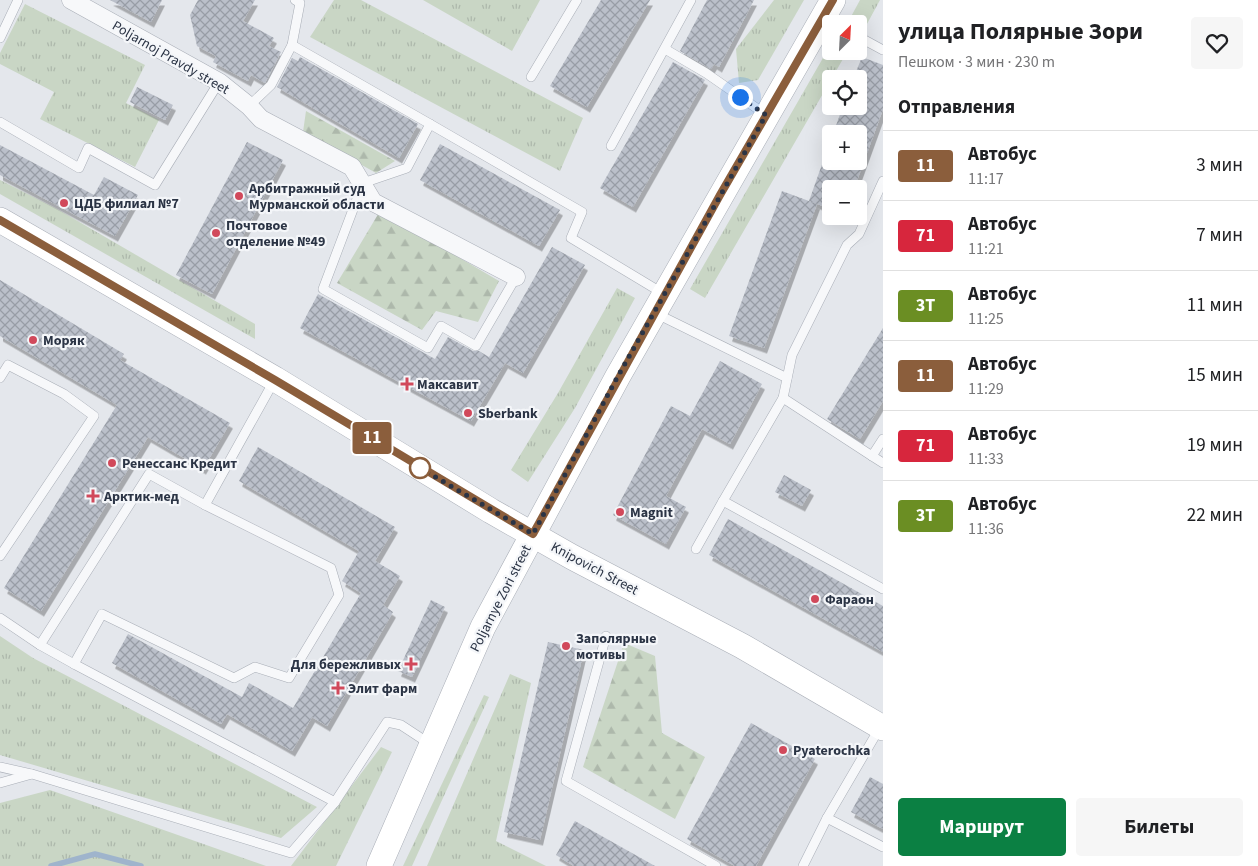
<!DOCTYPE html>
<html lang="ru">
<meta charset="utf-8">
<style>
body{margin:0;font-family:"Source Sans 3",sans-serif;background:#f6f6f6;color:#202124;height:100vh;display:flex;flex-direction:column;font-size:19px;white-space:nowrap}
*{box-sizing:border-box;margin:0}
p{font-size:16px;color:#757577}
.icon{flex:none;width:28px;height:28px;fill:none;stroke:currentColor;stroke-width:2;stroke-linecap:round;stroke-linejoin:round}
.map{position:relative;flex:1;overflow:hidden}
.panel{display:flex;flex-direction:column;background:#fff;width:375px}
.panel>*{flex:none}
.badge{padding:0 10px;border-radius:4px;font-size:18px;line-height:32px}
.needle{width:32px;rotate:24deg}
.controls{position:absolute;left:822px;top:15px;display:grid;gap:10px}
.controls a{display:grid;place-items:center;width:45px;height:45px;border-radius:5px;background:#fff;box-shadow:0 5px 20px #0002;font-size:25px}
.you{position:absolute;width:25px;height:25px;margin:-12px;border:4px solid #fff;border-radius:50%;background:#1a73e8;box-shadow:0 0 0 8px #1a73e833}
.map>.badge{position:absolute;translate:-50% -50%;box-shadow:0 0 0 2px #fff}
h2{padding:0 15px;font-size:19px;line-height:45px}
.round{display:grid;place-items:center;flex:none;width:52px;height:52px;border-radius:5px;background:#f6f6f6}
.headline{display:flex;align-items:center;justify-content:space-between;height:85px;padding:0 15px}
h1{font-size:24px;font-weight:700;line-height:38px}
.button{display:flex;gap:10px;margin-top:auto;padding:10px 15px}
.button a{flex:1;height:58px;border-radius:5px;background:#0b8043;color:#fff;font-size:20px;font-weight:700;line-height:58px;text-align:center}
.button a+a{background:#f6f6f6;color:#202124}
ul{padding:0;list-style:none}
li{display:flex;align-items:center;gap:15px;height:70px;padding:0 15px;border-top:1px solid #e0e0e0}
li div{flex:1}
li b{display:block;font-size:19px}
li em{font-style:normal}
li .badge{min-width:55px;font-weight:700;text-align:center}
main{display:flex;flex:1;min-height:0}
.map>svg:first-child{display:block}
.grass{fill:url(#grass-tufts)}
.forest{fill:url(#forest-firs)}
.lines{fill:none;stroke-linecap:round;stroke-linejoin:round}
.stream{stroke:#9fb4cc;stroke-width:5.5}
.building{fill:url(#building-cross-hatch);filter:url(#shadow)}
.service-casing{stroke:#a9aeb7;stroke-width:10}
.minor-casing{stroke:#a9aeb7;stroke-width:19}
.secondary-casing{stroke:#a9aeb7;stroke-width:26}
.service{stroke:#f7f8fa;stroke-width:9}
.minor{stroke:#f7f8fa;stroke-width:18}
.secondary{stroke:#fff;stroke-width:25}
.line-casing{stroke:#fff;stroke-width:11}
.line{stroke:#8b5e3c;stroke-width:8}
.walk{stroke:#2b3445;stroke-width:5;stroke-dasharray:0 9}
.poi-dot{fill:#d1495b;stroke:#f4f6f9;stroke-width:2}
.stop-dot{fill:#fff;stroke:#8b5e3c;stroke-width:2.5}
.labels{text-anchor:middle;stroke-width:4.5;stroke-linejoin:round;paint-order:stroke}
.street-label{font-size:14px;fill:#2b3445;stroke:#f4f6f9}
.poi-label{font-size:14px;font-weight:bold;fill:#2b3445;stroke:#f4f6f9;text-anchor:start}
</style>
<main>
<div class="map">
<svg width="883" height="866" viewBox="0 0 883 866">
<defs>
<pattern id="grass-tufts" width="24" height="20" patternUnits="userSpaceOnUse" patternTransform="scale(1.25)"><rect width="24" height="20" fill="#c9d6c5"/><path d="M3 7l-1-3M5 7V3M7 7l1-3M15 17l-1-3M17 17v-4M19 17l1-3" fill="none" stroke="#adb8ab"/></pattern>
<pattern id="forest-firs" width="22" height="20" patternUnits="userSpaceOnUse" patternTransform="scale(1.25)"><rect width="22" height="20" fill="#c9d6c5"/><path d="M5 1l3.5 6h-7zM16 11l3.5 6h-7z" fill="#adb8ab"/></pattern>
<pattern id="building-cross-hatch" width="8" height="8" patternUnits="userSpaceOnUse" patternTransform="scale(1.25)"><rect width="8" height="8" fill="#bbc0ca"/><path d="M0 0l8 8M0 8l8-8" fill="none" stroke="#989da6"/></pattern>
<filter id="shadow"><feDropShadow dx="3" dy="5.5" stdDeviation="0" flood-color="#0004"/></filter>
</defs>
<rect width="100%" height="100%" fill="#e4e7ec"/>
<g class="grass">
<polygon points="334,0 361,0 583,118 560,171 310,37"/>
<polygon points="423,0 540,0 512,51"/>
<polygon points="774,0 804,0 758,80 739,83 736,49"/>
<polygon points="860,0 880,0 861,35 859,34 859,24 847,24"/>
<polygon points="25,4 145,65 126,103 159,120 135,167 40,119 54,92 0,64 0,53"/>
<polygon points="831,44 831,51 847,52 705,298 690,289"/>
<polygon points="0,180 57,209 255,324 255,339 0,194"/>
<polygon points="617,288 635,298 575,408 528,482 511,470 558,393"/>
<polygon points="0,636 33,658 317,807 281,838 0,755"/>
<polygon points="510,674 531,683 496,841 546,866 427,866"/>
<polygon points="484,695 489,697 412,866 403,866"/>
<polygon points="381,747 392,752 336,866 291,866"/>
<polygon points="50,790 266,866 0,866 0,803"/>
</g>
<g class="forest">
<polygon points="306,111 395,161 376,173 303,132"/>
<polygon points="380,211 499,281 478,322 436,311 422,330 337,283"/>
<polygon points="624,643 655,656 662,733 705,757 675,819 583,767"/>
</g>
<g class="lines">
<polyline class="stream" points="51,866 95,854 141,866"/>
</g>
<g class="building">
<polygon points="110,0 162,0 151,22"/>
<polygon points="198,0 255,0 243,21 274,38 269,46 281,52 265,83 251,75 248,81 213,62 216,56 197,46 190,15"/>
<polygon points="601,0 650,0 587,107 550,86"/>
<polygon points="707,0 754,0 719,67 714,64 711,69 680,51"/>
<polygon points="300,57 418,124 399,158 277,87 292,58 298,61"/>
<polygon points="862,57 883,65 883,109 854,189 831,189 831,209 809,201 831,139 831,161 859,161 859,134 833,134 843,106 859,106 859,79 853,79"/>
<polygon points="673,62 705,80 633,207 600,188"/>
<polygon points="137,87 173,105 165,120 130,102"/>
<polygon points="247,142 283,160 212,294 176,275"/>
<polygon points="440,144 560,210 539,246 420,180"/>
<polygon points="0,145 94,195 104,177 138,195 115,236 0,175"/>
<polygon points="782,191 817,204 764,348 729,336"/>
<polygon points="552,247 585,265 523,373 505,363 471,421 300,328 318,294 435,359 448,337 473,351 479,351 489,357"/>
<polygon points="0,280 124,354 120,360 230,423 203,469 148,437 41,611 4,588 117,405 0,336"/>
<polygon points="883,328 883,401 860,439 827,419"/>
<polygon points="720,361 762,384 730,444 702,429 666,496 686,507 666,544 613,515 671,406 690,416"/>
<polygon points="258,447 395,527 375,561 400,576 383,605 393,612 327,726 312,717 292,751 227,714 221,724 112,663 128,634 242,697 249,683 293,708 361,593 342,581 359,551 239,481"/>
<polygon points="784,475 811,490 802,506 775,492"/>
<polygon points="728,519 883,606 883,652 709,555"/>
<polygon points="431,600 445,607 412,677 398,671"/>
<polygon points="548,642 584,650 540,840 504,832"/>
<polygon points="751,723 815,759 756,866 735,866 687,839"/>
<polygon points="870,777 883,784 883,829 851,812"/>
<polygon points="575,821 655,866 574,866 556,855"/>
</g>
<g class="lines">
<g class="service-casing">
<g id="service">
<polyline points="859,37 883,50"/>
<polyline points="0,38 18,0"/>
<polyline points="292,45 430,124"/>
<polyline points="665,49 706,73 765,114"/>
<polyline points="531,77 577,0"/>
<polyline points="249,106 271,85 292,45 300,3 295,0"/>
<polyline points="0,122 79,168 88,148 155,185 219,82"/>
<polyline points="611,146 691,0"/>
<polyline points="883,181 859,234 847,245 792,355 783,398 723,501 883,589"/>
<polyline points="516,277 476,346 441,326 428,348 323,289 363,183 407,168 430,124 582,212 571,238 664,294"/>
<polyline points="655,313 787,378"/>
<polyline points="0,378 8,365 64,394 94,416 0,556"/>
<polyline points="783,398 872,456 883,439"/>
<polyline points="872,456 883,463"/>
<polyline points="205,505 274,381"/>
<polyline points="696,549 723,501"/>
<polyline points="0,618 40,645 74,664 335,802 387,722 401,725 430,744"/>
<polyline points="606,636 566,781 716,866"/>
<polyline points="40,645 149,474 205,505 331,568 339,595 289,678 255,667 234,678 102,614 74,664"/>
<polyline points="0,767 31,774"/>
<polyline points="0,783 32,774 291,853 335,802"/>
<polyline points="827,818 883,847"/>
<polyline points="803,866 827,818 879,729"/>
</g>
</g>
<g class="minor-casing">
<polyline id="minor" points="71,0 219,82 249,106 261,119 352,167 373,202 516,277"/>
</g>
<g class="secondary-casing">
<g id="secondary">
<polyline points="0,220 275,379 491,511 572,557 742,646 883,728"/>
<polyline points="379,866 483,627 618,376 833,0"/>
</g>
</g>
<use href="#service" class="service"/>
<use href="#minor" class="minor"/>
<use href="#secondary" class="secondary"/>
</g>
<g class="lines">
<g class="line-casing">
<polyline id="line" points="0,220 275,380 533,534 720,195 833,0"/>
</g>
<use href="#line" class="line"/>
<polyline class="walk" points="420,468 533,534 618,376 766,115 740,97"/>
</g>
<g class="poi-dot">
<circle cx="239" cy="196" r="5"/>
<circle cx="64" cy="203" r="5"/>
<circle cx="216" cy="233" r="5"/>
<circle cx="33" cy="340" r="5"/>
<path d="M404.5 376.5h5v5h5v5h-5v5h-5v-5h-5v-5h5z"/>
<circle cx="468" cy="413" r="5"/>
<circle cx="112" cy="463" r="5"/>
<path d="M90.5 488.5h5v5h5v5h-5v5h-5v-5h-5v-5h5z"/>
<circle cx="620" cy="512" r="5"/>
<circle cx="815" cy="599" r="5"/>
<circle cx="566" cy="646" r="5"/>
<path d="M408.5 656.5h5v5h5v5h-5v5h-5v-5h-5v-5h5z"/>
<path d="M335.5 680.5h5v5h5v5h-5v5h-5v-5h-5v-5h5z"/>
<circle cx="783" cy="750" r="5"/>
</g>
<circle class="stop-dot" cx="420" cy="468" r="10"/>
<g class="labels">
<g class="street-label">
<text transform="translate(171 57) rotate(30)" y="5">Poljarnoj Pravdy street</text>
<text transform="translate(595 568) rotate(28)" y="5">Knipovich Street</text>
<text transform="translate(500 598) rotate(-63)" y="5">Poljarnye Zori street</text>
</g>
<g class="poi-label">
<text x="249" y="193">Арбитражный суд<tspan x="249" dy="16">Мурманской области</tspan></text>
<text x="74" y="208">ЦДБ филиал №7</text>
<text x="226" y="230">Почтовое<tspan x="226" dy="16">отделение №49</tspan></text>
<text x="43" y="345">Моряк</text>
<text x="417" y="389">Максавит</text>
<text x="478" y="418">Sberbank</text>
<text x="122" y="468">Ренессанс Кредит</text>
<text x="104" y="501">Арктик-мед</text>
<text x="630" y="517">Magnit</text>
<text x="825" y="604">Фараон</text>
<text x="576" y="643">Заполярные<tspan x="576" dy="16">мотивы</tspan></text>
<text x="401" y="669" text-anchor="end">Для бережливых</text>
<text x="348" y="693">Элит фарм</text>
<text x="793" y="755">Pyaterochka</text>
</g>
</g>
</svg>
<div class="controls">
<a><svg class="needle" viewBox="-14 -14 28 28"><path d="M0-13l5 13h-10z" fill="#e53935"/><path d="M0 13l5-13h-10z" fill="#757577"/></svg></a>
<a><svg class="icon" aria-label="locate" viewBox="0 0 24 24"><circle cx="12" cy="12" r="6"/><path d="M12 2v4M12 18v4M2 12h4M18 12h4"/></svg></a>
<a>+</a>
<a>−</a>
</div>
<div class="you" style="left:740px;top:97px"></div>
<b class="badge" style="left:372px;top:438px;background:#8b5e3c;color:#fff">11</b>
</div>
<section class="panel">
<div class="headline"><div><h1>улица Полярные Зори</h1><p>Пешком · 3 мин · 230 m</p></div><a class="round"><svg class="icon" aria-label="heart" viewBox="0 0 24 24"><path d="M12 20l-8-8c-3-5 5-10 8-4 3-6 11-1 8 4z"/></svg></a></div>
<h2>Отправления</h2>
<ul>
<li><span class="badge" style="background:#8b5e3c;color:#fff">11</span><div><b>Автобус</b><p>11:17</p></div><em>3 мин</em></li>
<li><span class="badge" style="background:#d7263d;color:#fff">71</span><div><b>Автобус</b><p>11:21</p></div><em>7 мин</em></li>
<li><span class="badge" style="background:#6b8e23;color:#fff">3Т</span><div><b>Автобус</b><p>11:25</p></div><em>11 мин</em></li>
<li><span class="badge" style="background:#8b5e3c;color:#fff">11</span><div><b>Автобус</b><p>11:29</p></div><em>15 мин</em></li>
<li><span class="badge" style="background:#d7263d;color:#fff">71</span><div><b>Автобус</b><p>11:33</p></div><em>19 мин</em></li>
<li><span class="badge" style="background:#6b8e23;color:#fff">3Т</span><div><b>Автобус</b><p>11:36</p></div><em>22 мин</em></li>
</ul>
<div class="button"><a>Маршрут</a><a>Билеты</a></div>
</section>
</main>
